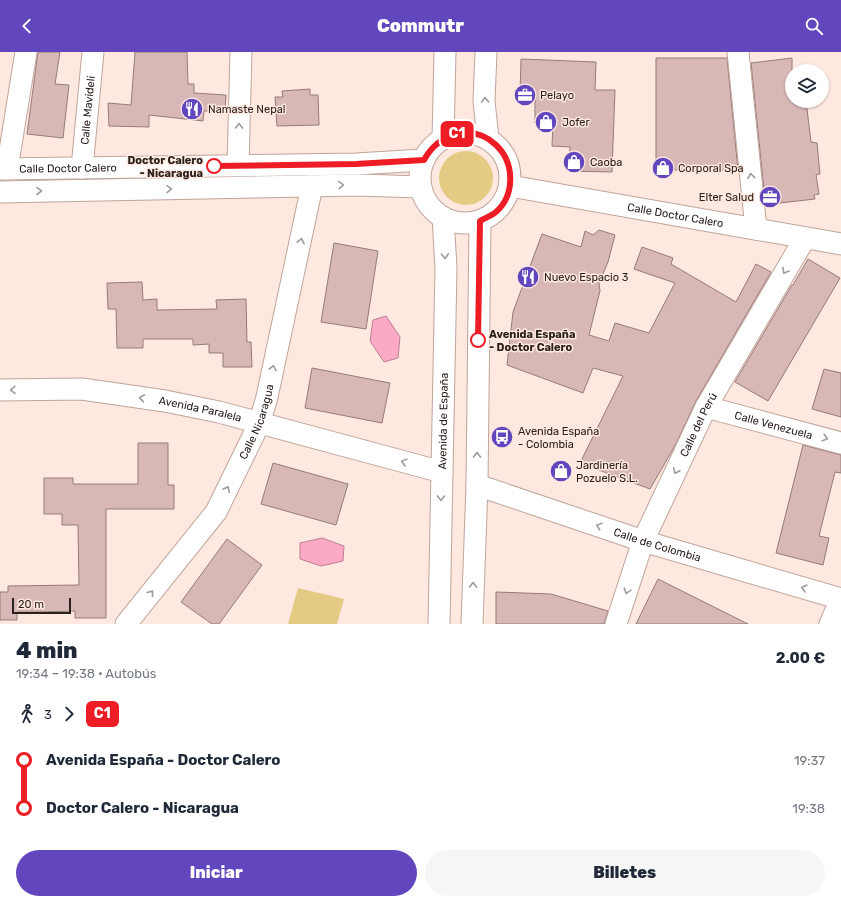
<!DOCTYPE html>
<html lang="es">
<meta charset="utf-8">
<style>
body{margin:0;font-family:Rubik,sans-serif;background:#f6f6f7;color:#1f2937;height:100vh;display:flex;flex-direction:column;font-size:15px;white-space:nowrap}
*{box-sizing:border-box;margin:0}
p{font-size:13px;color:#747a83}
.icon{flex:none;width:22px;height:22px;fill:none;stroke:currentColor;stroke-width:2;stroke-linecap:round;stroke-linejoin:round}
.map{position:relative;height:572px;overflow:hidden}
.panel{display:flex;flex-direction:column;background:#fff;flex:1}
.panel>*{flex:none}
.badge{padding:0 8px;border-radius:6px;font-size:14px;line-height:26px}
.controls{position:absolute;left:785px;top:12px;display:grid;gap:8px}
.controls a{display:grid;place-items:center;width:44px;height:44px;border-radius:50%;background:#fff;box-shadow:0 1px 3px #0004;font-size:20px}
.scale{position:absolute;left:12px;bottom:10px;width:59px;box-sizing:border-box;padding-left:4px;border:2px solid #2a201c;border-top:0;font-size:11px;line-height:14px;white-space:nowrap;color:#2a201c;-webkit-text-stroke:3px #ffe8df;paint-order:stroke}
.map>.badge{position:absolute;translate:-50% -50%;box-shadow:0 0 0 2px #fff}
.legs{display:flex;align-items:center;gap:6px;height:44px;padding:0 16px;font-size:13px}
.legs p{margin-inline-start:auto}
.overview{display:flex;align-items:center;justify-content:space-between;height:68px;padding:0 16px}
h1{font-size:22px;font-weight:800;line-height:30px}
.cta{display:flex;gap:8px;margin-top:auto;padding:8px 16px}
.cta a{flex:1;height:46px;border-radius:24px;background:#6246be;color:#fff;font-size:16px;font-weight:800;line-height:46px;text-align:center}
.cta a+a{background:#f6f6f7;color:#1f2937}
ul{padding:0 16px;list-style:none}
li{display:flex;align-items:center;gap:14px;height:48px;font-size:15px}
li i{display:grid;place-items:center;width:6px;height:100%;margin:0 5px;background:currentColor}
li i::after{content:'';width:10px;height:10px;margin:-5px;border:3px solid;border-radius:50%;background:#fff}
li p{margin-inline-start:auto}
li:first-child i{background:linear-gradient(#0000 50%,currentColor 0)}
li:last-child i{background:linear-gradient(currentColor 50%,#0000 0)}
header{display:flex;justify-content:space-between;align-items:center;height:52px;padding:0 16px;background:#6246be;color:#fff;font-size:18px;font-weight:800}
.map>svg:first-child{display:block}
.green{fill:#e5ca84}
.water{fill:#fca9c5;stroke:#bd8092}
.building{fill:#d7b8b7;stroke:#967a79}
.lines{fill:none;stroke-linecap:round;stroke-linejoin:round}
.minor-casing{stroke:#c0a59a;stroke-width:23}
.minor{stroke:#fff;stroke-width:21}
.oneway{stroke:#9f9b99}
.line-1-casing{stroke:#fff;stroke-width:9}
.line-1{stroke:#ee1c25;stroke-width:6}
.stop-1-dot{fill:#fff;stroke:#ee1c25;stroke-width:2}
.labels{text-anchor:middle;stroke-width:3;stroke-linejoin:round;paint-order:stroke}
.poi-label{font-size:11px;fill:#2a201c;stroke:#ffe8df;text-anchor:start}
.street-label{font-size:11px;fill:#2a201c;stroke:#ffe8df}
.stop-label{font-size:11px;font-weight:bold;fill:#2a201c;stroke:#ffe8df;text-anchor:end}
</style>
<header><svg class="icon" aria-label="back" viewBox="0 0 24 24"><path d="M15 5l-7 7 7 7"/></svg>Commutr<svg class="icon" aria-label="search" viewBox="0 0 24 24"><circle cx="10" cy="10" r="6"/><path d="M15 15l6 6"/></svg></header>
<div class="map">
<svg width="841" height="572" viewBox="0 0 841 572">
<rect width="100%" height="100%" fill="#ffe8df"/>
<g class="green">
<circle cx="466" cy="126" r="27"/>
<polygon points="298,536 344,547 337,572 288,572"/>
</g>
<g class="water">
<polygon points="386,264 400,285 398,306 384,310 370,289 373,268"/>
<polygon points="322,486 344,494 343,509 321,514 300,507 300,491"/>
</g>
<g class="building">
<polygon points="38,0 60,0 55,32 69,33 63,86 27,82"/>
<polygon points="135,0 187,0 188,32 194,32 194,41 226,43 225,59 204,59 203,69 149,63 149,75 109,74 108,51 131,53"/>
<polygon points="656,6 727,6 738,118 656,118"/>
<polygon points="792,6 792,49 806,49 811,90 817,91 820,122 816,123 819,142 814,143 815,147 771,152 771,148 765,148 751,11"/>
<polygon points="521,7 596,10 595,38 615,38 612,120 569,119 570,95 552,94 553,71 535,71 535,44 520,43"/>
<polygon points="310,37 310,43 318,43 319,73 277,74 275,45 283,45 282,39"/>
<polygon points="599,178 615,183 608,210 599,231 600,239 589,283 609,289 615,271 649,281 675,231 634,217 642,195 673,206 671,212 736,250 756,212 771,220 696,349 676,392 650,437 580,411 623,324 593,316 583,341 507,313 513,260 542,182 581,195 585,179 593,183"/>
<polygon points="334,191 378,199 366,277 321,270"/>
<polygon points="808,207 840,226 768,349 735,330 792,233 793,233"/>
<polygon points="142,230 143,248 157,247 157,258 217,257 216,248 246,247 247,290 251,290 252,315 223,315 223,301 209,301 209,292 193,293 193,287 143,287 143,296 117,296 116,257 108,257 107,231"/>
<polygon points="312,316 390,331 382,371 305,356"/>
<polygon points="824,317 841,321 841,365 812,357"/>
<polygon points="138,391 168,391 168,433 174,433 174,457 106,457 106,566 75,566 75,559 36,560 17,560 17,568 0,568 0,540 8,540 8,534 79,533 78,473 62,473 62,462 44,462 44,426 73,426 73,432 138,432"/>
<polygon points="803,393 841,403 841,421 835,420 819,484 829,486 823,513 776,501"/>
<polygon points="273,411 348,432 336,473 261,452"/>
<polygon points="227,487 262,513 219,572 212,572 181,550"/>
<polygon points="658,527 748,572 636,572"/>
<polygon points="496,540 551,542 608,559 604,572 496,572"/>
</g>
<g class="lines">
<g class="minor-casing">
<g id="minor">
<polyline points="486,0 484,49 488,87"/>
<polyline points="738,0 756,177"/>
<circle cx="465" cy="126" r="45"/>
<polyline points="443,87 445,0"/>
<polyline points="238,113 241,0"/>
<path id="s1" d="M82,116L93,0"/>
<path id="s2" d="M0,117L356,112L424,108"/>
<polyline points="7,117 26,0"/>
<path id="s3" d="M510,134L841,192"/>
<polyline points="0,140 357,133 421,135"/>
<path id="s4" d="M0,338L82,337L165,349L219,360L442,420"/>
<path id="s5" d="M706,355L841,391"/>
<path id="s6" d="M477,433L643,489L841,547"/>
<path id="s7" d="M126,572L216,460L259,372L267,345L312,134"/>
<path id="s8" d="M439,572L446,216L443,165"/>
<polyline points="472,572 477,433 480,169"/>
<path id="s9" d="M616,572L643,489L706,355L805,186"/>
<polyline points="830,572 841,547"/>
</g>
</g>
<use href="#minor" class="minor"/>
</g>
<defs><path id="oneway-chevron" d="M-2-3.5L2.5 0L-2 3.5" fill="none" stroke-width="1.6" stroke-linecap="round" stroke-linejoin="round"/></defs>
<g class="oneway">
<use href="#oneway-chevron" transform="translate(485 48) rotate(-92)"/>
<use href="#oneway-chevron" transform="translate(239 74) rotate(-89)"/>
<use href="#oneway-chevron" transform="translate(751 124) rotate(-96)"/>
<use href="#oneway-chevron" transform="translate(341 133) rotate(-2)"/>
<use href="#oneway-chevron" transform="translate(169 137) rotate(-1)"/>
<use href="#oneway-chevron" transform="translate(39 139) rotate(-1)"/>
<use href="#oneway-chevron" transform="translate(301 189) rotate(-78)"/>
<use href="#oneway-chevron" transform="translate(445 204) rotate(87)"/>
<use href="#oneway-chevron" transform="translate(785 219) rotate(120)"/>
<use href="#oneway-chevron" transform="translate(273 316) rotate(-78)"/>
<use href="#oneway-chevron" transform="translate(13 338) rotate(179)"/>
<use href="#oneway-chevron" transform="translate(142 346) rotate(-172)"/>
<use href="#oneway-chevron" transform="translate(825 386) rotate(15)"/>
<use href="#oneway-chevron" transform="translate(477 403) rotate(-89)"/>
<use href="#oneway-chevron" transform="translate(404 410) rotate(-165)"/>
<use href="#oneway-chevron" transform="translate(676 419) rotate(115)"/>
<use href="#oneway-chevron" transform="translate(227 437) rotate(-64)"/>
<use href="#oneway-chevron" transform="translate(441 446) rotate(91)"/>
<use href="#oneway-chevron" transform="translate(599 474) rotate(-161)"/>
<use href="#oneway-chevron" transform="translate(473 533) rotate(-89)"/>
<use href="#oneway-chevron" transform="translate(804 536) rotate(-164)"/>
<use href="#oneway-chevron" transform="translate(627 539) rotate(108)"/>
<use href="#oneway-chevron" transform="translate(151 541) rotate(-52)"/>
</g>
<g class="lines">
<g class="line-1-casing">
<path id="line-1" d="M214,114L356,112L424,108C439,81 472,71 496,93C515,111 515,143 496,160C491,164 485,166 480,169L478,288"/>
</g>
<use href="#line-1" class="line-1"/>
</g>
<defs>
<g id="office-disc" transform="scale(1.15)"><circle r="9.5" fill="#6246be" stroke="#ffe8df"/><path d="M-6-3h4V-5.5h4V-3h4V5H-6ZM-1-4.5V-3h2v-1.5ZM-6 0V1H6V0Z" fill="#fff"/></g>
<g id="restaurant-disc" transform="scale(1.15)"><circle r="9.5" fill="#6246be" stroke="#ffe8df"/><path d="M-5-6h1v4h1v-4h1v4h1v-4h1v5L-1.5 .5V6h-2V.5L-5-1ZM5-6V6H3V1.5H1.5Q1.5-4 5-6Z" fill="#fff"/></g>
<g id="shop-disc" transform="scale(1.15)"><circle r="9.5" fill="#6246be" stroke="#ffe8df"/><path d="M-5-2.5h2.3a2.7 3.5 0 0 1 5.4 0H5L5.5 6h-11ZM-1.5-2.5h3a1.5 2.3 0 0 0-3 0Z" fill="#fff"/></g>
<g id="bus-disc" transform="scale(1.15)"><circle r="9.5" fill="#6246be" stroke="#ffe8df"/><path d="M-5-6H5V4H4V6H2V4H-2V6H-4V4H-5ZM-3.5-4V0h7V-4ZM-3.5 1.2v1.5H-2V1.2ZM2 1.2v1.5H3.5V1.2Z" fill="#fff"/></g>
</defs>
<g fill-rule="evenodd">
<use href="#office-disc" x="525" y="43"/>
<use href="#restaurant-disc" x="192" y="57"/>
<use href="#shop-disc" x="546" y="70"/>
<use href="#shop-disc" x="574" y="110"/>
<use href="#shop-disc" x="663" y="116"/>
<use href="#office-disc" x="770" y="145"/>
<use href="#restaurant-disc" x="528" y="225"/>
<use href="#bus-disc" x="502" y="385"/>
<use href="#shop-disc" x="561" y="419"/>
</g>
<g class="stop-1-dot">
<circle cx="214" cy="114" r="7"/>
<circle cx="478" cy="288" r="7"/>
</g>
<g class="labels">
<g class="poi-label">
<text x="540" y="47">Pelayo</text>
<text x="208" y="61">Namaste Nepal</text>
<text x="562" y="74">Jofer</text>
<text x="590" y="114">Caoba</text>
<text x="678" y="120">Corporal Spa</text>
<text x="754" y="149" text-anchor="end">Elter Salud</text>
<text x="544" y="229">Nuevo Espacio 3</text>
<text x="518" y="383">Avenida España<tspan x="518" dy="13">- Colombia</tspan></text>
<text x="576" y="417">Jardinería<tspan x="576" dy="13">Pozuelo S.L.</tspan></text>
</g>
<g class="street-label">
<text dy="4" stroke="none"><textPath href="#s1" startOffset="58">Calle Mavideli</textPath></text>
<text dy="4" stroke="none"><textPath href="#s2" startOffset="68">Calle Doctor Calero</textPath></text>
<text dy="4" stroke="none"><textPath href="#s3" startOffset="168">Calle Doctor Calero</textPath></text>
<text dy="4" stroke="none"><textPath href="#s4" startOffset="202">Avenida Paralela</textPath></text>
<text dy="4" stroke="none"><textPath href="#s7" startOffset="243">Calle Nicaragua</textPath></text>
<text dy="4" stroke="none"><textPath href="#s8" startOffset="203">Avenida de España</textPath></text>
<text dy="4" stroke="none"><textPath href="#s9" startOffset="216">Calle del Perú</textPath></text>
<text dy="4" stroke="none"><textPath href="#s5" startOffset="70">Calle Venezuela</textPath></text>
<text dy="4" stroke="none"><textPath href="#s6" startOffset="190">Calle de Colombia</textPath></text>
</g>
<g class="stop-label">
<text x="203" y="112">Doctor Calero<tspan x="203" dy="13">- Nicaragua</tspan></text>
<text x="489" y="286" text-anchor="start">Avenida España<tspan x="489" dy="13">- Doctor Calero</tspan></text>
</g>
</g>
</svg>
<div class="controls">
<a><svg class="icon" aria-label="layers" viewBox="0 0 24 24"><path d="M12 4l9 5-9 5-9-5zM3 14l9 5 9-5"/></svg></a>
</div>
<div class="scale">20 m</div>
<b class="badge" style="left:457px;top:82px;background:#ee1c25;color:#fff">C1</b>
</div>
<section class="panel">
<div class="overview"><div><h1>4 min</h1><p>19:34 – 19:38 · Autobús</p></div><b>2.00 €</b></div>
<div class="legs"><svg class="icon" aria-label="walk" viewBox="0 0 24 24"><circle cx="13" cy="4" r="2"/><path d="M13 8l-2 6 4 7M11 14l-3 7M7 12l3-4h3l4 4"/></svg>3<svg class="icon" aria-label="forward" viewBox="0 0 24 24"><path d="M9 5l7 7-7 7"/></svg><b class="badge" style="background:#ee1c25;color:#fff">C1</b></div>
<ul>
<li><i style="color:#ee1c25"></i><b>Avenida España - Doctor Calero</b><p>19:37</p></li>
<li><i style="color:#ee1c25"></i><b>Doctor Calero - Nicaragua</b><p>19:38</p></li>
</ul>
<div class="cta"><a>Iniciar</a><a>Billetes</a></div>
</section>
